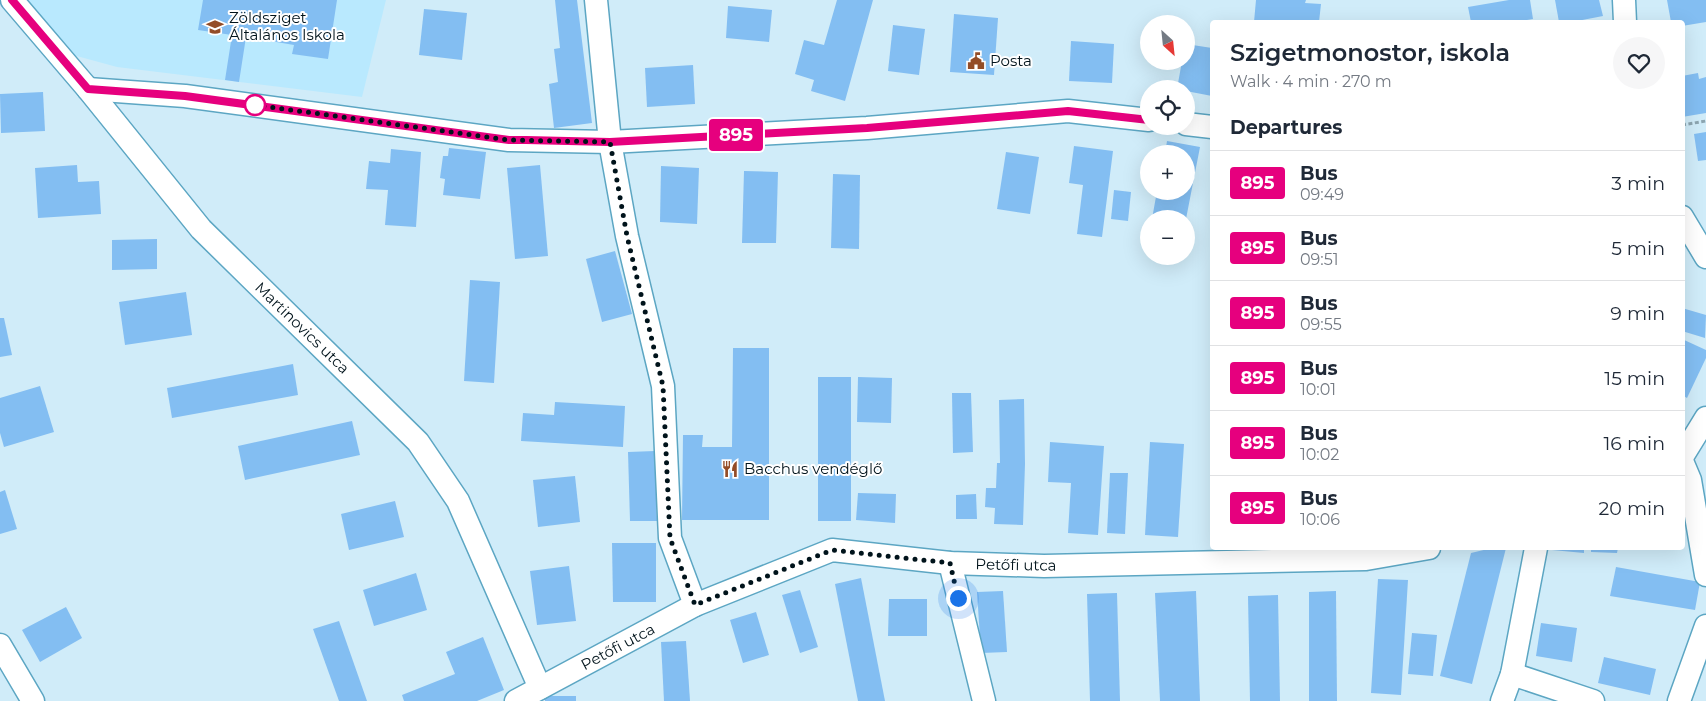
<!DOCTYPE html>
<meta charset="utf-8">
<style>
body{margin:0;font-family:Montserrat,sans-serif;background:#f6f6f7;color:#1f2937;height:100vh;display:flex;flex-direction:column;font-size:19px;white-space:nowrap}
*{box-sizing:border-box;margin:0}
p{font-size:16px;color:#747a83}
.icon{flex:none;width:28px;height:28px;fill:none;stroke:currentColor;stroke-width:2;stroke-linecap:round;stroke-linejoin:round}
.map{position:relative;flex:1;overflow:hidden}
.drawer{position:absolute;left:1210px;top:20px;width:475px;height:530px;display:flex;flex-direction:column;background:#fff;border-radius:5px;box-shadow:0 5px 20px #0002}
.drawer>*{flex:none}
.badge{padding:0 10px;border-radius:4px;font-size:18px;line-height:32px}
.needle{width:32px;rotate:153deg}
.controls{position:absolute;left:1140px;top:15px;display:grid;gap:10px}
.controls a{display:grid;place-items:center;width:55px;height:55px;border-radius:50%;background:#fff;box-shadow:0 5px 20px #0002;font-size:25px}
.you{position:absolute;width:25px;height:25px;margin:-12px;border:4px solid #fff;border-radius:50%;background:#1a73e8;box-shadow:0 0 0 8px #1a73e833}
.map>.badge{position:absolute;translate:-50% -50%;box-shadow:0 0 0 2px #fff}
h2{padding:0 20px;font-size:19px;line-height:45px}
.round{display:grid;place-items:center;flex:none;width:52px;height:52px;border-radius:26px;background:#f6f6f7}
.overview{display:flex;align-items:center;justify-content:space-between;height:85px;padding:0 20px}
h1{font-size:24px;font-weight:600;line-height:38px}
ul{padding:0;list-style:none}
li{display:flex;align-items:center;gap:15px;height:65px;padding:0 20px;border-top:1px solid #e0e1e3}
li div{flex:1}
li b{display:block;font-size:19px}
li em{font-style:normal}
li .badge{min-width:55px;font-weight:700;text-align:center}
.map>svg:first-child{display:block}
.built{fill:#b9e9fe}
.building{fill:#83bef2}
.lines{fill:none;stroke-linecap:round;stroke-linejoin:round}
.minor-casing{stroke:#5ca6c3;stroke-width:25}
.path{stroke:#8ca5b0;stroke-width:3;stroke-dasharray:4 2.5;stroke-linecap:butt}
.minor{stroke:#fff;stroke-width:22}
.line-casing{stroke:#fff;stroke-width:11}
.line{stroke:#e6007e;stroke-width:8}
.walk{stroke:#00131b;stroke-width:5;stroke-dasharray:0 9}
.stop-dot{fill:#fff;stroke:#e6007e;stroke-width:2.5}
.labels{text-anchor:middle;stroke-width:4;stroke-linejoin:round;paint-order:stroke}
.poi-label{font-size:15px;fill:#00131b;stroke:#fff;text-anchor:start}
.street-label{font-size:15px;fill:#00131b;stroke:#fff}
</style>
<div class="map">
<svg width="1706" height="701" viewBox="0 0 1706 701">
<rect width="100%" height="100%" fill="#d0ecf9"/>
<polygon class="built" points="26,0 386,0 362,97 117,67 73,55"/>
<g class="building">
<polygon points="203,0 337,0 328,59 292,54 294,45 246,37 239,82 225,80 232,35 198,30"/>
<polygon points="555,0 577,0 592,123 554,128 549,84 558,82 554,49 560,48"/>
<polygon points="837,0 873,0 845,101 811,91 814,80 795,74 804,40 824,45"/>
<polygon points="1256,0 1306,0 1305,3 1321,4 1319,22 1254,22"/>
<polygon points="1509,0 1530,0 1533,19 1514,22 1471,22 1468,7"/>
<polygon points="1555,0 1599,0 1603,16 1572,22 1559,22"/>
<polygon points="1667,0 1706,0 1706,22 1682,26 1682,22 1671,22"/>
<polygon points="728,6 772,10 769,42 726,38"/>
<polygon points="424,9 467,13 462,60 419,55"/>
<polygon points="954,14 998,18 994,75 950,72"/>
<polygon points="893,25 925,29 919,75 888,71"/>
<polygon points="1071,41 1114,44 1112,83 1069,81"/>
<polygon points="1186,44 1212,48 1212,96 1186,91 1186,89 1177,89 1182,61 1186,61"/>
<polygon points="693,65 695,104 647,107 645,68"/>
<polygon points="1698,73 1699,79 1706,77 1706,113 1682,117 1682,76"/>
<polygon points="43,92 45,131 1,133 0,94"/>
<polygon points="1706,132 1706,160 1698,161 1694,134"/>
<polygon points="1167,141 1200,147 1186,219 1152,219 1157,191 1186,191 1186,154 1165,154"/>
<polygon points="1074,146 1113,151 1102,237 1077,234 1083,185 1069,183"/>
<polygon points="449,148 486,152 480,199 443,195 445,179 440,178 443,156 448,156"/>
<polygon points="391,149 421,152 416,227 385,225 388,190 366,189 369,161 390,163"/>
<polygon points="1006,152 1039,157 1030,214 997,209"/>
<polygon points="77,165 78,182 99,181 101,214 38,218 35,168"/>
<polygon points="540,165 548,256 515,259 507,168"/>
<polygon points="661,166 699,168 697,224 660,222"/>
<polygon points="744,171 778,172 776,243 742,243"/>
<polygon points="833,174 860,175 859,249 831,248"/>
<polygon points="1114,190 1131,192 1128,221 1111,219"/>
<polygon points="157,239 157,269 112,270 112,240"/>
<polygon points="615,251 632,314 602,322 586,259"/>
<polygon points="470,280 500,282 494,383 464,381"/>
<polygon points="186,292 192,335 125,345 119,302"/>
<polygon points="1682,308 1706,315 1705,338 1682,331"/>
<polygon points="0,318 4,318 12,355 0,357"/>
<polygon points="1682,339 1706,350 1706,358 1687,398 1682,395"/>
<polygon points="733,348 769,348 769,520 682,520 683,435 703,435 702,447 732,447"/>
<polygon points="293,364 298,395 172,418 167,388"/>
<rect x="818" y="377" width="33" height="144"/>
<polygon points="858,377 892,378 891,423 857,422"/>
<polygon points="40,386 54,432 4,447 0,433 0,398"/>
<polygon points="952,393 971,393 973,452 953,453"/>
<polygon points="1024,399 1025,464 1023,525 994,524 995,508 985,507 986,488 996,488 997,463 1000,463 999,400"/>
<polygon points="555,402 625,406 623,447 521,441 523,413 554,415"/>
<polygon points="352,421 360,455 245,480 238,446"/>
<polygon points="1050,442 1104,446 1098,535 1068,533 1071,483 1048,482"/>
<polygon points="1150,442 1184,444 1178,537 1145,535"/>
<polygon points="655,451 657,521 630,521 628,452"/>
<polygon points="1110,473 1128,473 1125,534 1107,533"/>
<polygon points="575,476 580,522 538,527 533,480"/>
<polygon points="5,490 17,529 0,534 0,492"/>
<polygon points="858,493 896,494 895,523 856,520"/>
<polygon points="976,494 977,519 956,519 956,495"/>
<polygon points="395,501 404,537 349,550 341,514"/>
<polygon points="612,543 656,543 656,602 613,602"/>
<polygon points="1492,548 1506,548 1472,684 1440,676 1471,553"/>
<polygon points="1552,548 1584,548 1584,553 1552,550"/>
<polygon points="1591,548 1618,548 1617,553 1591,552"/>
<polygon points="569,566 576,621 537,625 530,571"/>
<polygon points="1616,567 1700,582 1695,610 1610,596"/>
<polygon points="416,573 427,610 374,626 363,590"/>
<polygon points="861,578 885,701 858,701 835,584"/>
<polygon points="1378,579 1408,580 1401,695 1371,693"/>
<polygon points="800,590 818,647 800,653 782,595"/>
<polygon points="1003,591 1007,652 981,653 977,592"/>
<polygon points="1196,591 1200,701 1160,701 1155,593"/>
<polygon points="1336,591 1337,701 1309,701 1309,592"/>
<polygon points="1117,593 1120,701 1090,701 1087,594"/>
<polygon points="1278,595 1280,701 1250,701 1248,596"/>
<polygon points="889,599 927,599 927,636 888,636"/>
<polygon points="66,607 82,638 40,662 22,630"/>
<polygon points="756,612 769,655 743,663 730,620"/>
<polygon points="339,621 367,701 339,701 313,629"/>
<polygon points="1541,623 1577,628 1572,662 1536,656"/>
<polygon points="1412,633 1437,635 1433,676 1408,674"/>
<polygon points="483,637 504,690 477,701 404,701 402,695 455,674 446,652"/>
<polygon points="686,641 690,701 664,701 661,642"/>
<polygon points="1604,657 1656,669 1650,695 1598,683"/>
<rect x="545" y="696" width="31" height="5"/>
</g>
<g class="lines">
<g class="minor-casing">
<g id="minor">
<polyline points="12,0 88,89 201,229 418,442 458,501 540,688"/>
<polyline points="596,0 610,142 627,236 663,386 670,538 695,605"/>
<polyline points="1624,0 1625,22"/>
<polyline points="88,89 185,96 509,140 610,142 867,128 1068,111 1149,120"/>
<polyline points="1186,124 1212,127"/>
<polyline points="1682,217 1706,257"/>
<polyline points="1682,457 1706,418"/>
<polyline points="1682,461 1690,480 1706,575"/>
<polyline points="950,563 984,701"/>
<polyline points="0,645 33,701"/>
<polyline points="1512,674 1593,701"/>
<polyline points="516,701 695,605 832,550 950,563 1044,566 1366,559 1429,548"/>
<polyline points="1502,701 1512,674 1536,548"/>
<polyline points="1679,701 1706,626"/>
</g>
</g>
<polyline class="path" points="1682,125 1706,121"/>
<use href="#minor" class="minor"/>
</g>
<g class="lines">
<g class="line-casing">
<polyline id="line" points="12,0 88,89 185,96 509,140 526,140 610,142 867,128 1068,111 1149,120"/>
</g>
<use href="#line" class="line"/>
<polyline class="walk" points="255,105 509,140 610,142 627,236 663,386 670,538 695,605 832,550 950,563 958,598"/>
</g>
<defs>
<g id="school-bare" transform="scale(1.35)"><path d="M0-5L7-2L0 1L-7-2ZM-4 1L0 2.5L4 1V4Q0 6-4 4Z" fill="#934c27" stroke="#fff" stroke-width="2.5" paint-order="stroke"/></g>
<g id="civic-bare" transform="scale(1.35)"><path d="M-.6-6.5H3V-4.5H.6V-3L4-1V1h2V6H-6V1h2V-1L-.6-3ZM-1.2 2.5V6h2.4V2.5Z" fill="#934c27" stroke="#fff" stroke-width="2.5" paint-order="stroke"/></g>
<g id="restaurant-bare" transform="scale(1.35)"><path d="M-5-6h1v4h1v-4h1v4h1v-4h1v5L-1.5 .5V6h-2V.5L-5-1ZM5-6V6H3V1.5H1.5Q1.5-4 5-6Z" fill="#934c27" stroke="#fff" stroke-width="2.5" paint-order="stroke"/></g>
</defs>
<g fill-rule="evenodd">
<use href="#school-bare" x="215" y="27"/>
<use href="#civic-bare" x="976" y="61"/>
<use href="#restaurant-bare" x="730" y="469"/>
</g>
<circle class="stop-dot" cx="255" cy="105" r="10"/>
<g class="labels">
<g class="poi-label">
<text x="229" y="23">Zöldsziget<tspan x="229" dy="17">Általános Iskola</tspan></text>
<text x="990" y="66">Posta</text>
<text x="744" y="474">Bacchus vendéglő</text>
</g>
<g class="street-label">
<text transform="translate(302 328) rotate(44)" y="5">Martinovics utca</text>
<text transform="translate(1016 565) rotate(1)" y="5">Petőfi utca</text>
<text transform="translate(618 647) rotate(-28)" y="5">Petőfi utca</text>
</g>
</g>
</svg>
<div class="controls">
<a><svg class="needle" viewBox="-14 -14 28 28"><path d="M0-13l5 13h-10z" fill="#e53935"/><path d="M0 13l5-13h-10z" fill="#747a83"/></svg></a>
<a><svg class="icon" aria-label="locate" viewBox="0 0 24 24"><circle cx="12" cy="12" r="6"/><path d="M12 2v4M12 18v4M2 12h4M18 12h4"/></svg></a>
<a>+</a>
<a>−</a>
</div>
<div class="you" style="left:958px;top:598px"></div>
<b class="badge" style="left:736px;top:135px;background:#e6007e;color:#fff">895</b>
<section class="drawer">
<div class="overview"><div><h1>Szigetmonostor, iskola</h1><p>Walk · 4 min · 270 m</p></div><a class="round"><svg class="icon" aria-label="heart" viewBox="0 0 24 24"><path d="M12 20l-8-8c-3-5 5-10 8-4 3-6 11-1 8 4z"/></svg></a></div>
<h2>Departures</h2>
<ul>
<li><span class="badge" style="background:#e6007e;color:#fff">895</span><div><b>Bus</b><p>09:49</p></div><em>3 min</em></li>
<li><span class="badge" style="background:#e6007e;color:#fff">895</span><div><b>Bus</b><p>09:51</p></div><em>5 min</em></li>
<li><span class="badge" style="background:#e6007e;color:#fff">895</span><div><b>Bus</b><p>09:55</p></div><em>9 min</em></li>
<li><span class="badge" style="background:#e6007e;color:#fff">895</span><div><b>Bus</b><p>10:01</p></div><em>15 min</em></li>
<li><span class="badge" style="background:#e6007e;color:#fff">895</span><div><b>Bus</b><p>10:02</p></div><em>16 min</em></li>
<li><span class="badge" style="background:#e6007e;color:#fff">895</span><div><b>Bus</b><p>10:06</p></div><em>20 min</em></li>
</ul>
</section>
</div>
